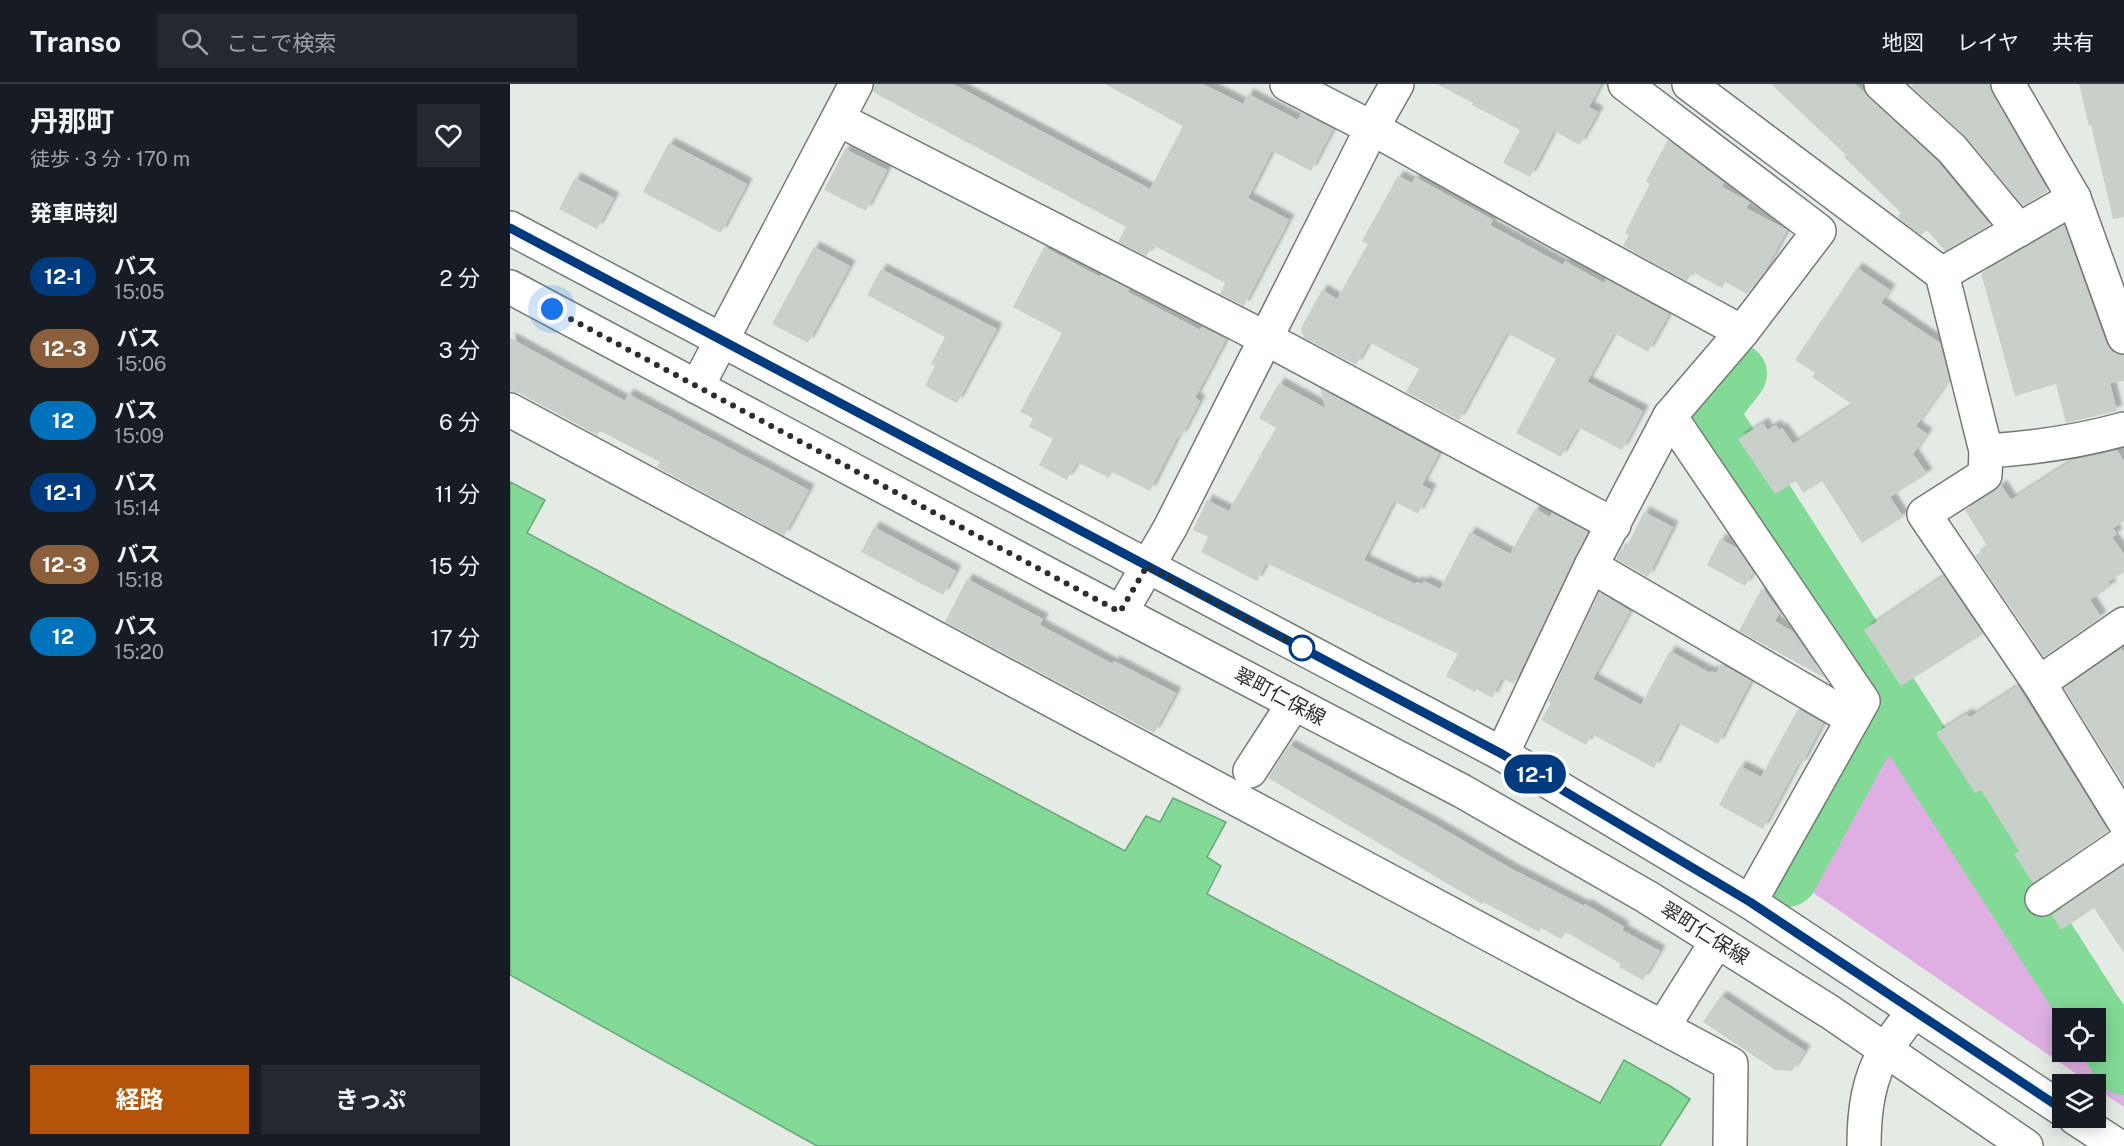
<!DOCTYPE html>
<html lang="ja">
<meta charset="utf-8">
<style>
body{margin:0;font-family:"Public Sans","Noto Sans JP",sans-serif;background:#242831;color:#f1f3f6;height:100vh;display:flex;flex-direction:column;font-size:22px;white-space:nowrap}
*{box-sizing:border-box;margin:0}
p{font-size:20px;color:#9ea1a6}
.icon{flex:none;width:33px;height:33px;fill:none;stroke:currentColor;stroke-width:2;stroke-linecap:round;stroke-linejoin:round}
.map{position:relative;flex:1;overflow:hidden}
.side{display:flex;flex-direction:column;background:#171b24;width:510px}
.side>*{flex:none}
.badge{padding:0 12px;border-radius:20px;font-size:21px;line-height:39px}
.fabs{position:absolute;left:1542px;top:924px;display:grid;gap:12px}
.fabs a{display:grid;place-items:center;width:54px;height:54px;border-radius:0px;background:#171b24;box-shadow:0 3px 15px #0003;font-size:30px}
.you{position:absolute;width:30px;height:30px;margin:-15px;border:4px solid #fff;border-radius:50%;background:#1a73e8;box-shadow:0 0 0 9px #1a73e833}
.map>.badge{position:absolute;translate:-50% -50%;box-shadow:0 0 0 3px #fff}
h2{padding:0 30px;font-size:22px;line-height:54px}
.round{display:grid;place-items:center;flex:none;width:63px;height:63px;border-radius:0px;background:#242831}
.headline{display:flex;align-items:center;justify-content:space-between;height:102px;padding:0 30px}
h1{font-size:28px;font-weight:700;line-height:45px}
.cta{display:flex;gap:12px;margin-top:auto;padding:12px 30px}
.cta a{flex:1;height:69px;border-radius:0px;background:#b45309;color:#fff;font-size:24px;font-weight:700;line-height:69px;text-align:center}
.cta a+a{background:#242831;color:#f1f3f6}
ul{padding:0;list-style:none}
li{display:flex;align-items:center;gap:18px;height:72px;padding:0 30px}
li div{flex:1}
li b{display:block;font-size:22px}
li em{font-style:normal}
li .badge{min-width:66px;font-weight:700;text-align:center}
header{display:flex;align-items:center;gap:36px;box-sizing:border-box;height:84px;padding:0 30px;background:#171b24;border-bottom:2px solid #363941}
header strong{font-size:28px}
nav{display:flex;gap:33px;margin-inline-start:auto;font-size:21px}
.search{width:420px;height:54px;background:#242831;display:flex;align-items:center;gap:15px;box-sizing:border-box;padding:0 21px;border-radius:0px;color:#9ea1a6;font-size:22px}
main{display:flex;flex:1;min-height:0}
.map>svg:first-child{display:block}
.green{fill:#dfafe3}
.water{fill:#83da97;stroke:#69a677;stroke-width:1.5}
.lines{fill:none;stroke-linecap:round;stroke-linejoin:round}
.river{stroke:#83da97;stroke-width:62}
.building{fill:#c9d0ca;filter:url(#shadow)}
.minor-casing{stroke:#747a75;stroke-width:36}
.major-casing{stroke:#747a75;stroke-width:36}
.minor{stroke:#fff;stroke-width:33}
.major{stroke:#fff;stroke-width:33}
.line-casing{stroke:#fff;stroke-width:14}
.line{stroke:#003b80;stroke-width:9}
.walk{stroke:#2b2e2c;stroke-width:6;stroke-dasharray:0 10.8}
.stop-dot{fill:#fff;stroke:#003b80;stroke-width:3}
.labels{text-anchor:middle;stroke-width:4.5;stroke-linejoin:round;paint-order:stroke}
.street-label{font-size:20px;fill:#2b2e2c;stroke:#fff}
</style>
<header>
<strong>Transo</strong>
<div class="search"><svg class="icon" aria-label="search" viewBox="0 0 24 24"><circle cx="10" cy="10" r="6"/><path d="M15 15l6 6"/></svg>ここで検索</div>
<nav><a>地図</a><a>レイヤ</a><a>共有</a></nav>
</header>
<main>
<section class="side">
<div class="headline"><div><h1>丹那町</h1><p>徒歩 · 3 分 · 170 m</p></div><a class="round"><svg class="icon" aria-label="heart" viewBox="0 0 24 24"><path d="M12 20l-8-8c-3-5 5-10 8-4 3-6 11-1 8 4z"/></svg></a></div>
<h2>発車時刻</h2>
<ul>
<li><span class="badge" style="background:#003b80;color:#fff">12-1</span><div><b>バス</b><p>15:05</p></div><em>2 分</em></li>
<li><span class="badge" style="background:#8b5e3c;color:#fff">12-3</span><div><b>バス</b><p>15:06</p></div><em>3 分</em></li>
<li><span class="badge" style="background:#0072bc;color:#fff">12</span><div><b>バス</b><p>15:09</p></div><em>6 分</em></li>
<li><span class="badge" style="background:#003b80;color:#fff">12-1</span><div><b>バス</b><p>15:14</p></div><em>11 分</em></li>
<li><span class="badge" style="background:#8b5e3c;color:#fff">12-3</span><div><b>バス</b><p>15:18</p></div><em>15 分</em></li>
<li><span class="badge" style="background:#0072bc;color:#fff">12</span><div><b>バス</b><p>15:20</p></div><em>17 分</em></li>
</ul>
<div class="cta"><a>経路</a><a>きっぷ</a></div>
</section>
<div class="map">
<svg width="1614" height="1062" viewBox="0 0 1614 1062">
<defs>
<filter id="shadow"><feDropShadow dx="5.5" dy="-5.5" stdDeviation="1.5" flood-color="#0004"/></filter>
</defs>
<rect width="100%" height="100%" fill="#e4ebe5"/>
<polygon class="green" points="1383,656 1566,934 1552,934 1552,968 1586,968 1586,965 1614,1008 1614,1023 1586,1004 1586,1000 1581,1000 1292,801 1366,662"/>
<polygon class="water" points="0,398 35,416 17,449 615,767 636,732 650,738 663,714 716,738 697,773 711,782 697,810 1090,1019 1114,976 1160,1002 1180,1015 1150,1062 307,1062 0,891"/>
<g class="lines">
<g class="river">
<polyline points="1226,290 1199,324 1199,333 1585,934"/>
<polyline points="1277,792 1356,648 1383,620"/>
<polyline points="1586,935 1614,980"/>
</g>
</g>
<g class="building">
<polygon points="365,0 443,0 640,105 673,42 595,0 693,0 733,20 738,10 788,36 792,29 823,45 801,87 762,67 738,114 779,136 734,222 710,210 715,199 643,161 636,172 608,158 616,143 363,8"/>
<polygon points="927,0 1091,0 1079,23 1088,28 1070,61 1044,47 1020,93 993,79 1010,46 962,21 963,19"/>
<polygon points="1261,0 1345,0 1428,78 1480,141 1435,167 1417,146 1411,151 1389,135 1388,132 1391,129 1334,73 1336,71"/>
<polygon points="1404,0 1479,0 1482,9 1538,107 1513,122 1456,53 1401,2"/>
<polygon points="1569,0 1614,0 1614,133 1603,135 1581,41 1579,42"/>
<polygon points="1158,56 1214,99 1212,103 1240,118 1236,124 1277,146 1255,187 1237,210 1215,198 1212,204 1182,188 1177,197 1113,162 1119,151 1115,149 1140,100 1136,97"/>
<polygon points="159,59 237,100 211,149 133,108"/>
<polygon points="335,65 377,86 356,127 314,106"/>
<polygon points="888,92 902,99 905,93 983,136 980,141 1053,181 1055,177 1094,199 1096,195 1159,230 1138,268 1104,249 1077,298 1133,327 1112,366 1068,343 1051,373 1006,349 1046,275 997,249 949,336 896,308 909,285 859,258 846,281 794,254 791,244 812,206 827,215 858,160 852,157"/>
<polygon points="65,94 104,114 87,145 49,125"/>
<polygon points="1554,141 1596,259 1602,268 1614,271 1614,297 1600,299 1607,327 1556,339 1546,300 1505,312 1471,189"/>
<polygon points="304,163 340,182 298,259 262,240"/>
<polygon points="534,163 590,193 591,191 619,205 618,208 690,246 692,243 716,255 685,314 690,317 671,353 668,352 640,407 602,388 599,394 567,378 557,396 529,381 543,355 519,343 523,334 510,328 552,249 503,223"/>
<polygon points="1347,184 1380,206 1371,219 1430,259 1439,295 1406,342 1417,350 1403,370 1417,390 1380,413 1393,433 1352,459 1312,397 1293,409 1286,397 1265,410 1228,355 1253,339 1257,346 1266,341 1269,346 1272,344 1283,360 1343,321 1302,293 1305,289 1285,276"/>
<polygon points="371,185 487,245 447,319 415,302 425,282 421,280 435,253 357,211"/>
<polygon points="0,254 115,317 118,310 299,406 274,452 147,383 150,378 90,347 87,351 9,309 0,307"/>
<polygon points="769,299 815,324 810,304 929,369 912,401 921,406 908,430 884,417 854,476 905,500 907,498 912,500 914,497 930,505 960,448 1000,470 1025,425 1040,433 1042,429 1078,448 1004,600 992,594 982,614 966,605 965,608 936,592 948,570 756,479 747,497 691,468 698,453 683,446 697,416 719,427 766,344 749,334"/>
<polygon points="1607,366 1614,377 1614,437 1603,444 1607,450 1602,453 1614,470 1614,488 1598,498 1601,502 1580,516 1591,533 1534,573 1465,472 1478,463 1455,426 1485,407 1491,401 1501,416 1563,376"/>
<polygon points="1134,428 1163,443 1138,493 1106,475 1111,465 1115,466"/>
<polygon points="364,443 446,487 433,511 351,468"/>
<polygon points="1210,455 1227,464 1243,488 1235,502 1197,481"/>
<polygon points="1434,492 1473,550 1391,602 1354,546"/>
<polygon points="457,495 533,535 530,541 603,580 604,577 666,609 644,649 435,538"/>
<polygon points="1252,504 1270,528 1265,537 1283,548 1315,594 1229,547"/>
<polygon points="1089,508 1120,527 1083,595 1131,621 1160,567 1200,589 1201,587 1206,589 1211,580 1241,597 1208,660 1168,639 1144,684 1082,650 1076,661 1031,636 1041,619 1038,617"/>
<polygon points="1611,565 1614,568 1614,701 1554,604"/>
<polygon points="1508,602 1598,747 1523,799 1504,770 1509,767 1471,706 1465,709 1426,649 1457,630 1460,633"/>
<polygon points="1288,625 1313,639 1291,681 1288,680 1253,745 1209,721 1230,682 1251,693"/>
<polygon points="779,661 923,739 1000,784 1074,822 1075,820 1114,843 1112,846 1150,867 1133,896 1109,883 1111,880 1056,848 1051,855 1031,844 1029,848 973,818 972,820 758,694"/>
<polygon points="1614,782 1614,869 1584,824 1551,846 1542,831"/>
<polygon points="1211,912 1295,967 1282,987 1265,986 1193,938"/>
</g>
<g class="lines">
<g class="minor-casing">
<g id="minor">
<polyline points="777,0 862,44 1046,147 1232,248"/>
<polyline points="1179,0 1432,190 1476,367 1475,391 1414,430 1529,599 1614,737"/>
<polyline points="1371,0 1442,65 1509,146"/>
<polyline points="1498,0 1564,114 1614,253"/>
<polyline points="328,35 757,255 1104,441"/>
<polyline points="1432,190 1564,114"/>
<polyline points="187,303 346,0"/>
<polyline points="0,326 1221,980 1220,1062"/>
<polyline points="1160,332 1353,617 1240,818"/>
<path d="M1476,367C1523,364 1568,358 1614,345"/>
<polyline points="1081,482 1343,635"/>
<polyline points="611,528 660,444 862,44 887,0"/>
<polyline points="1529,599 1614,540"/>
<polyline points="992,670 1081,482 1160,332 1232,248 1309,147 1115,0"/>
<polyline points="740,687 784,619"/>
<polyline points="1532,815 1614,759"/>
<polyline points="1153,943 1207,857"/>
<path d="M1354,1062C1354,1028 1358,993 1377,964C1385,951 1395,939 1404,927"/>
</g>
</g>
<g class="major-casing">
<g id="major">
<polyline points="0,144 992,670 1240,818 1552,1025"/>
<polyline points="0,203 545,494 952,707 1137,813 1320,928 1516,1062"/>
<polyline points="1565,1034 1608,1062"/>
</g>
</g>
<use href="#minor" class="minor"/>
<use href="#major" class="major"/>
</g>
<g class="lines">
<g class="line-casing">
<polyline id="line" points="0,144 992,670 1240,818 1552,1025"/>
</g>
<use href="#line" class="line"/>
<polyline class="walk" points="42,225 610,528 637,482 795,566 792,564"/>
</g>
<circle class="stop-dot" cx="792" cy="564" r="12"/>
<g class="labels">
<g class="street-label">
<text transform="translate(770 612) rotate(28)" y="7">翠町仁保線</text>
<text transform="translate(1195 849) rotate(32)" y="7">翠町仁保線</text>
</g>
</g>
</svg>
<div class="fabs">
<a><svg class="icon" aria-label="locate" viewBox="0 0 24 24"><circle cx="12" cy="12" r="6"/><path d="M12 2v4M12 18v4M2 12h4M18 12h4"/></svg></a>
<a><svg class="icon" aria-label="layers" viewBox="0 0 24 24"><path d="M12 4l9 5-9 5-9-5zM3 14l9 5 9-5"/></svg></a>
</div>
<div class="you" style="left:42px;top:225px"></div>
<b class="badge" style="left:1025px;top:690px;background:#003b80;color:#fff">12-1</b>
</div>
</main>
